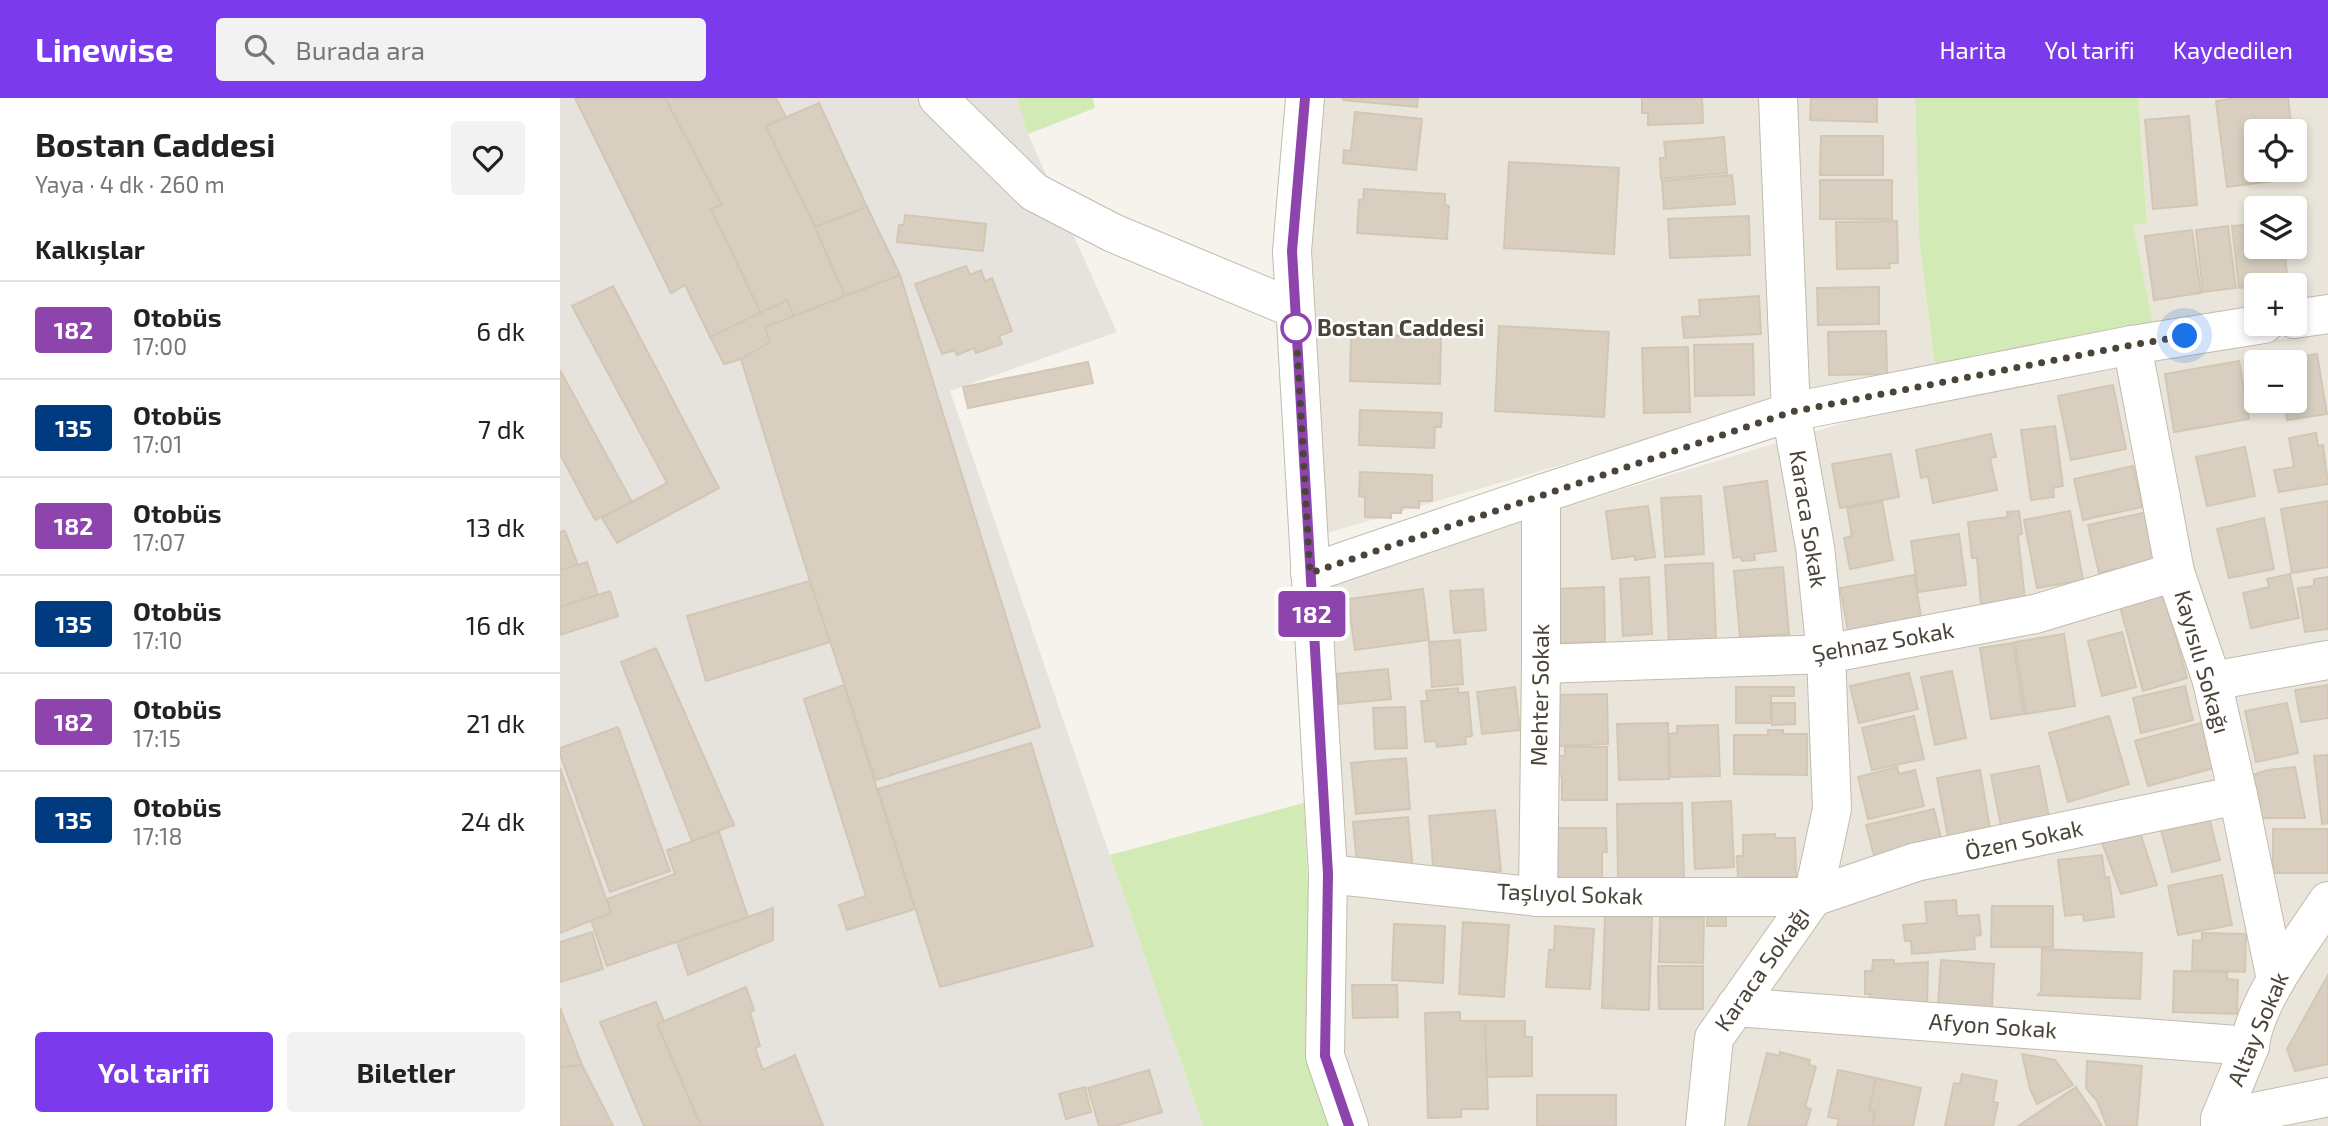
<!DOCTYPE html>
<html lang="tr">
<meta charset="utf-8">
<style>
body{margin:0;font-family:"Exo 2",sans-serif;background:#f2f2f2;color:#222;height:100vh;display:flex;flex-direction:column;font-size:26px;white-space:nowrap}
*{box-sizing:border-box;margin:0}
p{font-size:23px;color:#767676}
.icon{flex:none;width:38px;height:38px;fill:none;stroke:currentColor;stroke-width:2;stroke-linecap:round;stroke-linejoin:round}
.map{position:relative;flex:1;overflow:hidden}
.panel{display:flex;flex-direction:column;background:#fff;width:560px}
.panel>*{flex:none}
.badge{padding:0 14px;border-radius:5px;font-size:24px;line-height:46px}
.controls{position:absolute;left:1684px;top:21px;display:grid;gap:14px}
.controls a{display:grid;place-items:center;width:63px;height:63px;border-radius:7px;background:#fff;box-shadow:0 4px 10px #0003;font-size:35px}
.you{position:absolute;width:35px;height:35px;margin:-18px;border:5px solid #fff;border-radius:50%;background:#1a73e8;box-shadow:0 0 0 10px #1a73e833}
.map>.badge{position:absolute;translate:-50% -50%;box-shadow:0 0 0 4px #fff}
h2{padding:0 35px;font-size:26px;line-height:63px}
.round{display:grid;place-items:center;flex:none;width:74px;height:74px;border-radius:7px;background:#f2f2f2}
.overview{display:flex;align-items:center;justify-content:space-between;height:119px;padding:0 35px}
h1{font-size:33px;font-weight:700;line-height:52px}
.button{display:flex;gap:14px;margin-top:auto;padding:14px 35px}
.button a{flex:1;height:80px;border-radius:7px;background:#7c3aed;color:#fff;font-size:28px;font-weight:700;line-height:80px;text-align:center}
.button a+a{background:#f2f2f2;color:#222}
ul{padding:0;list-style:none}
li{display:flex;align-items:center;gap:21px;height:98px;padding:0 35px;border-top:2px solid #e0e0e0}
li div{flex:1}
li b{display:block;font-size:26px}
li em{font-style:normal}
li .badge{min-width:77px;font-weight:700;text-align:center}
header{display:flex;align-items:center;gap:42px;box-sizing:border-box;height:98px;padding:0 35px;background:#7c3aed;color:#fff}
header strong{font-size:33px}
nav{display:flex;gap:38px;margin-inline-start:auto;font-size:24px}
.search{width:490px;height:63px;background:#f2f2f2;display:flex;align-items:center;gap:18px;box-sizing:border-box;padding:0 24px;border-radius:7px;color:#767676;font-size:26px}
main{display:flex;flex:1;min-height:0}
.map>svg:first-child{display:block}
.residential{fill:#eae5da;fill-rule:evenodd}
.industrial{fill:#e6e2dd}
.green{fill:#d2eab5}
.building{fill:#d8cfc1;stroke:#d3c7b4;stroke-width:2}
.lines{fill:none;stroke-linecap:round;stroke-linejoin:round}
.minor-casing{stroke:#c2bbae;stroke-width:40}
.minor{stroke:#fff;stroke-width:38}
.line-casing{stroke:#fff;stroke-width:16}
.line{stroke:#8e44ad;stroke-width:10}
.walk{stroke:#4b4439;stroke-width:7;stroke-dasharray:0 12.6}
.stop-dot{fill:#fff;stroke:#8e44ad;stroke-width:3.5}
.labels{text-anchor:middle;stroke-width:5;stroke-linejoin:round;paint-order:stroke}
.stop-label{font-size:23px;font-weight:bold;fill:#4b4439;stroke:#fff;text-anchor:start}
.street-label{font-size:23px;fill:#4b4439;stroke:#fff}
</style>
<header>
<strong>Linewise</strong>
<div class="search"><svg class="icon" aria-label="search" viewBox="0 0 24 24"><circle cx="10" cy="10" r="6"/><path d="M15 15l6 6"/></svg>Burada ara</div>
<nav><a>Harita</a><a>Yol tarifi</a><a>Kaydedilen</a></nav>
</header>
<main>
<section class="panel">
<div class="overview"><div><h1>Bostan Caddesi</h1><p>Yaya · 4 dk · 260 m</p></div><a class="round"><svg class="icon" aria-label="heart" viewBox="0 0 24 24"><path d="M12 20l-8-8c-3-5 5-10 8-4 3-6 11-1 8 4z"/></svg></a></div>
<h2>Kalkışlar</h2>
<ul>
<li><span class="badge" style="background:#8e44ad;color:#fff">182</span><div><b>Otobüs</b><p>17:00</p></div><em>6 dk</em></li>
<li><span class="badge" style="background:#003b80;color:#fff">135</span><div><b>Otobüs</b><p>17:01</p></div><em>7 dk</em></li>
<li><span class="badge" style="background:#8e44ad;color:#fff">182</span><div><b>Otobüs</b><p>17:07</p></div><em>13 dk</em></li>
<li><span class="badge" style="background:#003b80;color:#fff">135</span><div><b>Otobüs</b><p>17:10</p></div><em>16 dk</em></li>
<li><span class="badge" style="background:#8e44ad;color:#fff">182</span><div><b>Otobüs</b><p>17:15</p></div><em>21 dk</em></li>
<li><span class="badge" style="background:#003b80;color:#fff">135</span><div><b>Otobüs</b><p>17:18</p></div><em>24 dk</em></li>
</ul>
<div class="button"><a>Yol tarifi</a><a>Biletler</a></div>
</section>
<div class="map">
<svg width="1768" height="1028" viewBox="0 0 1768 1028">
<rect width="100%" height="100%" fill="#f6f3ec"/>
<g class="residential">
<polygon points="761,0 1355,0 1359,138 1375,270 1263,291 767,435 752,156"/>
<path d="M1578,0H1768V199L1734,204V187H1696V210L1593,226L1573,126L1587,125ZM1696,33H1734V72H1696ZM1696,110H1734V149H1696Z"/>
<path d="M1768,235V1028H793L774,961L765,481L1313,316L1675,247ZM1696,264H1734V303H1696Z"/>
</g>
<polygon class="industrial" points="0,0 457,0 468,36 557,234 390,293 643,1028 0,1028"/>
<g class="green">
<polygon points="457,0 533,0 535,10 468,36"/>
<polygon points="1355,0 1578,0 1587,126 1573,126 1593,226 1419,256 1375,270 1359,138"/>
<polygon points="744,705 756,958 778,1028 643,1028 550,757"/>
</g>
<g class="building">
<polygon points="15,0 105,0 162,107 151,111 201,215 150,239 125,187 111,195"/>
<polygon points="105,0 216,0 226,19 206,28 255,129 285,198 234,218 227,202 201,215 151,111 162,107"/>
<polygon points="783,0 858,0 857,9 783,2"/>
<polygon points="1082,0 1142,0 1143,25 1088,27 1088,15 1082,15"/>
<polygon points="1251,0 1317,0 1317,24 1250,22"/>
<polygon points="1676,0 1728,0 1732,33 1696,33 1696,72 1734,72 1734,48 1738,80 1667,89 1656,3"/>
<polygon points="259,5 307,109 255,129 206,28"/>
<polygon points="795,14 862,21 856,72 783,65 784,52 791,53"/>
<polygon points="1629,18 1637,107 1593,111 1585,22"/>
<polygon points="1261,38 1323,38 1323,77 1260,77"/>
<polygon points="1164,39 1167,75 1101,81 1100,60 1106,60 1104,44"/>
<polygon points="949,64 1059,70 1054,156 944,150"/>
<polygon points="1172,77 1175,106 1104,111 1102,83"/>
<rect x="1260" y="82" width="72" height="39"/>
<polygon points="804,91 885,96 885,107 889,108 887,141 797,135 799,102 803,102"/>
<polygon points="307,109 340,177 285,198 255,129"/>
<polygon points="345,117 426,126 423,153 337,144 339,127 344,127"/>
<polygon points="1189,118 1190,157 1110,160 1108,121"/>
<polygon points="1337,123 1338,165 1329,165 1330,170 1277,171 1276,124"/>
<polygon points="1696,126 1696,149 1724,149 1728,185 1679,190 1672,128"/>
<polygon points="1668,128 1676,190 1643,194 1636,132"/>
<polygon points="1632,132 1641,195 1594,202 1585,138"/>
<polygon points="406,168 410,177 421,172 425,183 432,180 452,233 439,238 442,246 416,255 414,250 397,257 395,252 382,256 355,186"/>
<polygon points="340,177 480,629 316,682 250,483 181,261 210,244 205,229"/>
<polygon points="53,188 159,390 57,445 42,420 107,385 12,208"/>
<polygon points="1319,189 1319,226 1258,227 1257,190"/>
<polygon points="1199,198 1201,236 1124,240 1122,219 1140,218 1139,202"/>
<polygon points="227,202 234,218 205,229 210,244 181,261 164,266 150,239"/>
<polygon points="939,228 1049,234 1044,319 935,313"/>
<polygon points="1326,233 1327,276 1269,277 1268,234"/>
<polygon points="822,237 881,240 880,286 790,283 791,238 822,239"/>
<polygon points="1193,246 1194,297 1135,298 1134,247"/>
<polygon points="1128,249 1130,314 1084,315 1082,250"/>
<polygon points="1757,256 1767,316 1727,322 1724,303 1734,303 1734,264 1718,264 1718,262"/>
<polygon points="1679,263 1689,321 1614,334 1605,276"/>
<polygon points="528,264 533,285 408,310 403,289"/>
<polygon points="0,272 72,404 35,422 0,356"/>
<polygon points="1553,287 1566,351 1511,362 1498,298"/>
<polygon points="800,312 882,315 881,329 875,329 874,350 799,347"/>
<polygon points="1495,328 1503,388 1493,390 1494,399 1471,402 1461,332"/>
<polygon points="1756,335 1758,348 1763,347 1768,386 1719,394 1714,372 1734,369 1729,340"/>
<polygon points="1431,336 1436,359 1430,360 1437,392 1373,405 1368,378 1361,380 1356,352"/>
<polygon points="1685,349 1695,398 1647,408 1636,359"/>
<polygon points="1331,356 1339,399 1280,410 1272,366"/>
<polygon points="1573,368 1582,409 1523,422 1514,381"/>
<polygon points="800,374 872,377 872,403 859,403 859,410 842,409 841,415 831,415 831,420 805,419 805,399 799,398"/>
<polygon points="1207,383 1216,453 1194,456 1195,462 1182,463 1181,459 1173,460 1164,389"/>
<polygon points="1141,398 1144,456 1105,459 1101,400"/>
<polygon points="1322,403 1333,462 1290,471 1284,440 1292,438 1287,410"/>
<polygon points="1768,403 1768,469 1732,475 1721,411"/>
<polygon points="1088,408 1095,459 1075,462 1075,458 1052,461 1046,413"/>
<polygon points="1459,413 1462,436 1458,437 1465,502 1421,507 1417,460 1412,460 1408,424 1448,419 1447,414"/>
<polygon points="1510,413 1523,482 1477,490 1464,422"/>
<polygon points="1592,413 1602,461 1539,475 1528,427"/>
<polygon points="1704,420 1714,471 1669,480 1657,431"/>
<polygon points="5,433 18,467 0,472 0,434"/>
<polygon points="1399,436 1406,487 1358,494 1351,443"/>
<polygon points="27,464 38,497 0,509 0,472"/>
<polygon points="1153,465 1156,542 1109,544 1105,467"/>
<polygon points="1223,469 1229,536 1180,540 1174,473"/>
<polygon points="1730,476 1739,520 1691,530 1683,495 1709,489 1707,481"/>
<polygon points="1354,477 1363,530 1290,543 1280,490"/>
<polygon points="1089,479 1092,536 1063,538 1060,481"/>
<polygon points="1768,479 1768,531 1745,534 1738,490 1754,488 1754,481"/>
<polygon points="250,483 270,544 146,583 127,518"/>
<polygon points="1044,489 1045,544 995,545 994,491"/>
<polygon points="863,491 869,542 795,552 788,501"/>
<polygon points="923,491 926,532 894,535 890,493"/>
<polygon points="50,493 58,518 0,537 0,509"/>
<polygon points="1604,496 1627,580 1583,593 1560,509"/>
<polygon points="1562,534 1576,589 1542,598 1528,543"/>
<polygon points="1504,536 1515,608 1466,616 1455,544"/>
<polygon points="900,542 903,586 872,589 869,544"/>
<polygon points="1453,545 1464,616 1431,621 1420,550"/>
<polygon points="96,550 174,727 132,743 61,564"/>
<polygon points="828,571 831,601 779,606 776,576"/>
<polygon points="1392,573 1406,640 1375,647 1361,579"/>
<polygon points="1349,575 1358,611 1299,625 1290,588"/>
<polygon points="284,587 355,811 287,832 279,807 306,798 244,601"/>
<polygon points="1768,587 1768,620 1741,624 1735,592"/>
<polygon points="1625,588 1633,622 1581,635 1573,600"/>
<polygon points="955,589 960,632 922,636 917,594"/>
<polygon points="1176,589 1234,589 1234,598 1211,598 1211,625 1176,625"/>
<polygon points="898,590 898,595 908,594 912,638 905,639 906,646 877,649 876,643 865,644 861,603 868,603 866,593"/>
<polygon points="1047,596 1048,646 996,648 994,597"/>
<polygon points="1212,605 1235,605 1235,626 1212,627"/>
<polygon points="1727,605 1738,655 1696,664 1685,613"/>
<polygon points="845,609 847,650 815,651 813,610"/>
<polygon points="1354,618 1364,661 1312,672 1302,630"/>
<polygon points="1549,618 1569,686 1508,704 1489,635"/>
<polygon points="1652,622 1665,667 1588,688 1575,643"/>
<polygon points="1108,625 1109,681 1059,682 1057,626"/>
<polygon points="1158,627 1160,678 1110,679 1109,636 1117,635 1117,628"/>
<polygon points="58,629 110,773 50,794 0,656 0,650"/>
<polygon points="1208,632 1223,632 1223,636 1247,636 1247,677 1174,676 1174,637 1208,637"/>
<polygon points="471,645 533,848 380,889 318,691"/>
<polygon points="1005,649 1047,649 1047,702 1002,702 1002,678 989,678 989,658 1005,658"/>
<polygon points="1768,657 1768,725 1762,726 1754,658"/>
<polygon points="846,660 850,711 796,716 791,665"/>
<polygon points="1479,668 1490,724 1442,733 1431,677"/>
<polygon points="1337,669 1339,676 1355,672 1364,708 1308,721 1298,679"/>
<polygon points="1735,669 1745,720 1701,720 1692,677 1708,672"/>
<polygon points="0,670 51,815 0,835"/>
<polygon points="1420,672 1431,736 1389,744 1377,680"/>
<polygon points="1171,703 1174,769 1135,771 1132,705"/>
<polygon points="1122,705 1124,780 1058,781 1057,706"/>
<polygon points="1374,711 1384,753 1317,769 1306,727"/>
<polygon points="935,712 941,773 874,779 869,718"/>
<polygon points="1647,712 1660,762 1612,774 1599,724"/>
<polygon points="848,719 853,772 798,777 793,724"/>
<polygon points="1578,728 1597,787 1561,796 1540,739"/>
<polygon points="993,730 1046,730 1047,754 1042,754 1042,782 994,783"/>
<rect x="1713" y="731" width="55" height="44"/>
<polygon points="159,734 188,819 47,868 31,822 51,815 47,801 115,776 107,752"/>
<polygon points="1215,736 1215,740 1235,740 1236,779 1178,780 1177,758 1183,758 1183,737"/>
<polygon points="1542,757 1545,780 1549,779 1554,819 1524,823 1523,816 1505,818 1498,762"/>
<polygon points="1662,777 1672,827 1618,837 1608,788"/>
<polygon points="1396,802 1397,818 1419,817 1421,837 1414,838 1415,851 1352,856 1351,843 1345,843 1343,827 1367,825 1365,804"/>
<polygon points="1432,808 1493,808 1493,849 1431,849"/>
<polygon points="213,810 213,842 128,877 117,844"/>
<polygon points="1148,812 1166,812 1166,828 1147,828"/>
<polygon points="1045,818 1092,819 1089,912 1042,910"/>
<polygon points="1100,819 1144,819 1143,865 1099,864"/>
<polygon points="903,824 949,827 944,899 899,896"/>
<polygon points="834,826 885,828 883,885 832,882"/>
<polygon points="995,828 1034,831 1030,891 986,889 989,852 994,852"/>
<polygon points="32,834 43,871 0,884 0,844"/>
<polygon points="1642,835 1686,836 1685,874 1632,872 1633,842 1642,843"/>
<polygon points="1482,851 1582,855 1580,901 1478,897 1481,893"/>
<polygon points="1313,862 1334,862 1334,866 1368,864 1367,908 1309,907 1310,896 1305,896 1305,873 1312,873"/>
<polygon points="1381,862 1434,866 1432,910 1378,906"/>
<polygon points="1098,868 1143,868 1143,911 1099,911"/>
<polygon points="1614,873 1667,874 1667,881 1678,882 1677,916 1613,914"/>
<polygon points="1768,877 1768,966 1735,973 1727,951"/>
<polygon points="792,887 837,887 838,919 793,920"/>
<polygon points="186,889 194,912 190,914 200,948 195,950 203,972 235,957 263,1028 141,1028 97,926"/>
<polygon points="96,904 104,924 97,926 141,1028 84,1028 40,924"/>
<polygon points="0,910 22,967 0,969"/>
<polygon points="900,914 900,923 925,923 928,1011 901,1011 901,1019 868,1020 865,915"/>
<polygon points="925,923 965,923 965,939 972,939 972,978 927,979"/>
<polygon points="1220,954 1250,962 1249,967 1256,969 1245,1009 1251,1011 1246,1028 1188,1028 1207,955 1219,958"/>
<polygon points="1462,956 1495,962 1513,987 1477,1006 1470,991"/>
<polygon points="1527,963 1582,968 1577,1028 1547,1028 1537,1003 1526,990"/>
<polygon points="22,967 53,1028 0,1028 0,969"/>
<polygon points="589,972 602,1014 555,1028 539,1028 528,990"/>
<polygon points="1278,972 1316,980 1309,1013 1315,1014 1312,1028 1277,1028 1279,1021 1268,1019"/>
<polygon points="1402,976 1437,983 1433,1004 1438,1005 1433,1028 1385,1028 1394,985 1400,986"/>
<polygon points="1316,980 1361,990 1353,1028 1312,1028 1315,1014 1309,1013"/>
<polygon points="525,989 531,1014 506,1021 499,996"/>
<polygon points="1516,989 1542,1028 1458,1028"/>
<rect x="977" y="997" width="79" height="31"/>
</g>
<g class="lines">
<g class="minor-casing">
<g id="minor">
<polyline points="378,0 474,94 553,135 735,211"/>
<polyline points="745,0 732,153 768,776 765,958 789,1028"/>
<polyline points="1734,221 1768,216"/>
<polyline points="1572,247 1615,474 1652,583 1678,697 1716,882"/>
<polyline points="750,475 981,396 1231,314 1572,247 1704,226"/>
<polyline points="981,566 1266,556 1475,516 1615,474"/>
<polyline points="1652,583 1768,562"/>
<polyline points="768,776 978,799 1253,799 1356,764 1678,697"/>
<polyline points="978,799 981,566 981,396"/>
<polyline points="1175,909 1690,948"/>
<polyline points="1660,1021 1768,999"/>
<polyline points="1145,1028 1154,940 1253,799 1272,711 1266,556 1255,449 1231,314 1218,0"/>
<path d="M1660,1028V1021L1690,948C1694,904 1743,841 1768,803"/>
</g>
</g>
<use href="#minor" class="minor"/>
</g>
<g class="lines">
<g class="line-casing">
<polyline id="line" points="745,0 732,153 768,776 765,958 789,1028"/>
</g>
<use href="#line" class="line"/>
<polyline class="walk" points="736,230 750,475 1231,314 1572,247 1625,238"/>
</g>
<circle class="stop-dot" cx="736" cy="230" r="14"/>
<g class="labels">
<g class="stop-label">
<text x="757" y="238">Bostan Caddesi</text>
</g>
<g class="street-label">
<text transform="translate(1248 421) rotate(81)" y="8">Karaca Sokak</text>
<text transform="translate(1323 544) rotate(-10)" y="8">Şehnaz Sokak</text>
<text transform="translate(1642 564) rotate(74)" y="8">Kayısılı Sokağı</text>
<text transform="translate(980 597) rotate(-89)" y="8">Mehter Sokak</text>
<text transform="translate(1464 742) rotate(-12)" y="8">Özen Sokak</text>
<text transform="translate(1010 796) rotate(2)" y="8">Taşlıyol Sokak</text>
<text transform="translate(1202 871) rotate(-55)" y="8">Karaca Sokağı</text>
<text transform="translate(1433 928) rotate(4)" y="8">Afyon Sokak</text>
<text transform="translate(1698 931) rotate(-67)" y="8">Altay Sokak</text>
</g>
</g>
</svg>
<div class="controls">
<a><svg class="icon" aria-label="locate" viewBox="0 0 24 24"><circle cx="12" cy="12" r="6"/><path d="M12 2v4M12 18v4M2 12h4M18 12h4"/></svg></a>
<a><svg class="icon" aria-label="layers" viewBox="0 0 24 24"><path d="M12 4l9 5-9 5-9-5zM3 14l9 5 9-5"/></svg></a>
<a>+</a>
<a>−</a>
</div>
<div class="you" style="left:1625px;top:238px"></div>
<b class="badge" style="left:752px;top:516px;background:#8e44ad;color:#fff">182</b>
</div>
</main>
